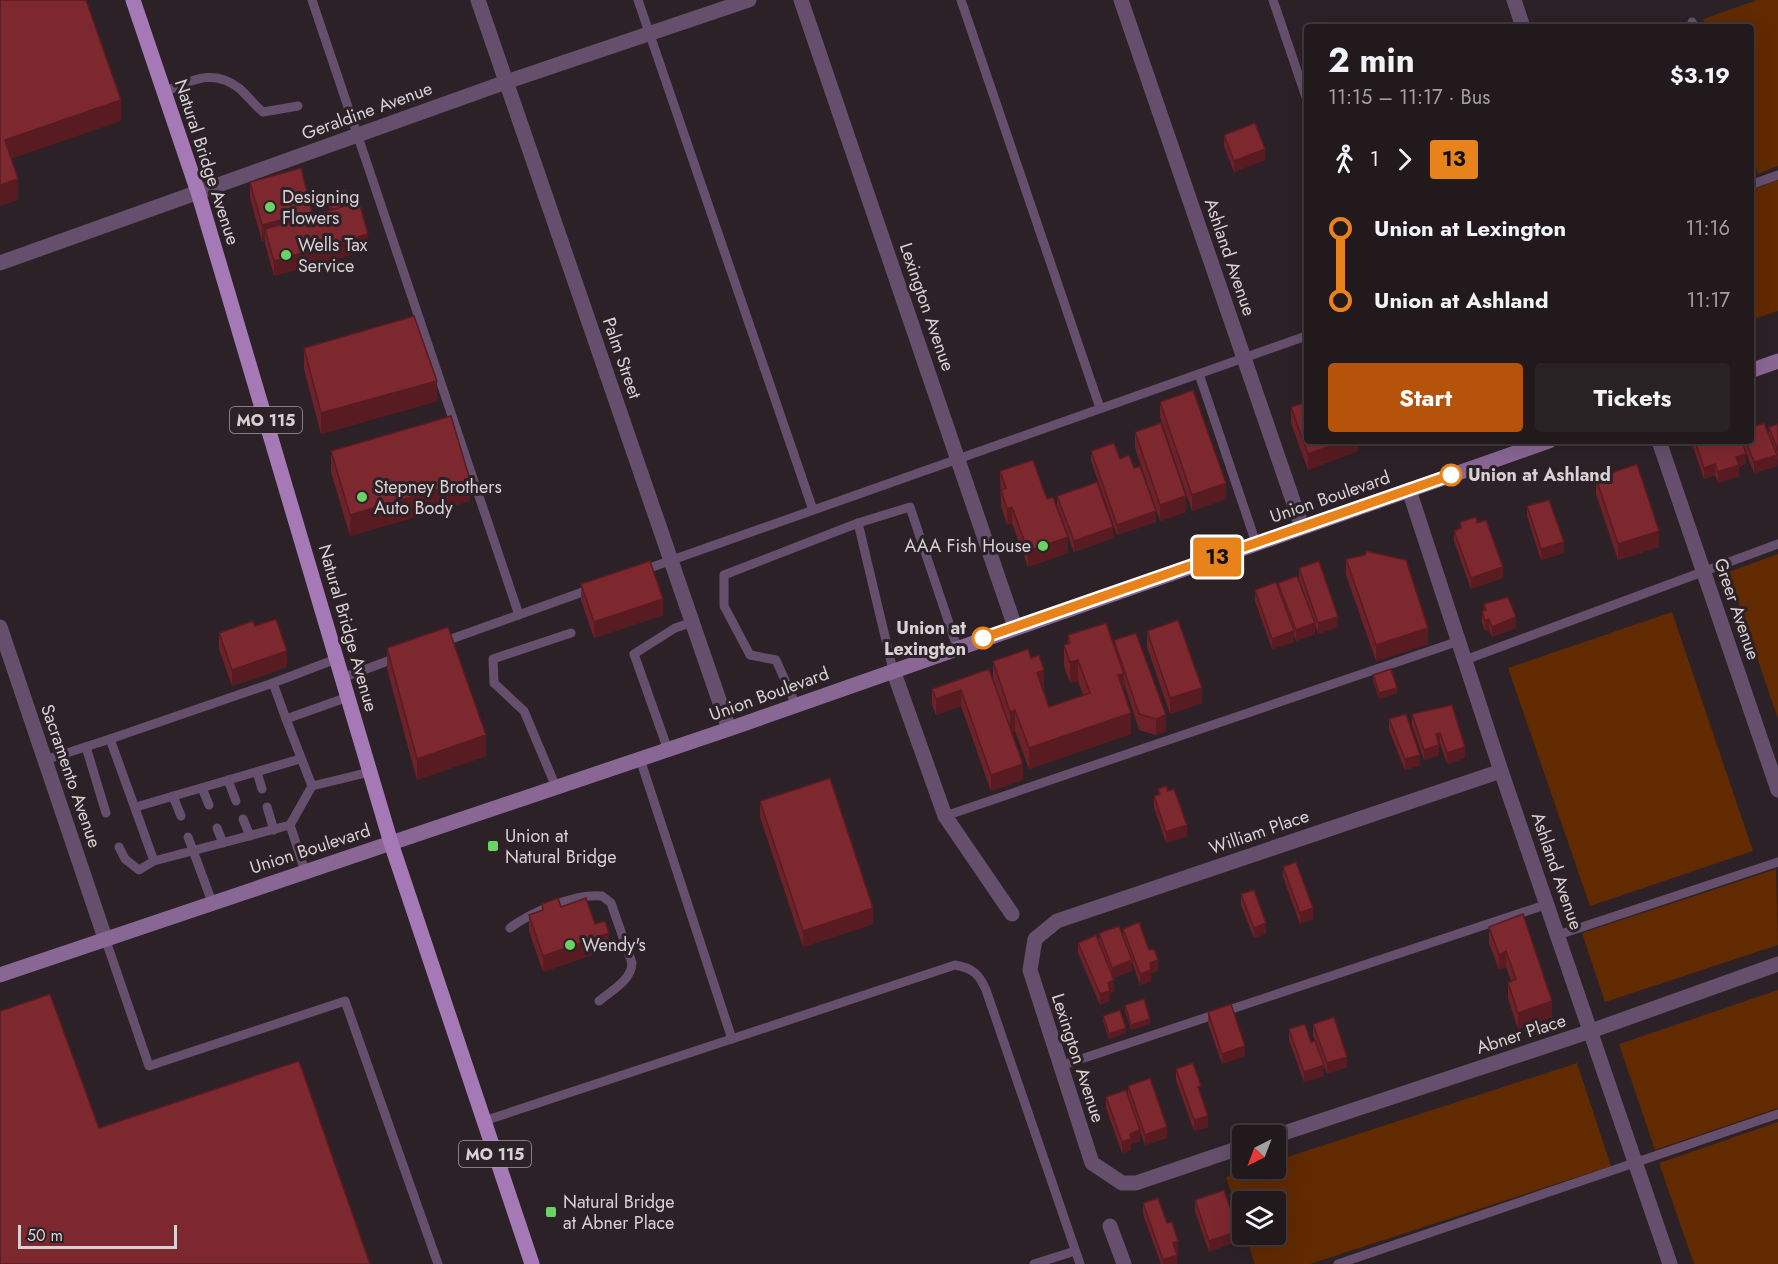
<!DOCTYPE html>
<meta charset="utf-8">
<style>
body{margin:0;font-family:Jost,sans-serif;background:#292225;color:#f1f3f6;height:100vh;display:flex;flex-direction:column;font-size:22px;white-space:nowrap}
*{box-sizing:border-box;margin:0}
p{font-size:20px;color:#a2a0a3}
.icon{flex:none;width:33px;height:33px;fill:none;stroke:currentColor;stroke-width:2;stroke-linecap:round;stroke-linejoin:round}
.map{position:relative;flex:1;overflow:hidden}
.sheet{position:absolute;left:1304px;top:24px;width:450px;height:420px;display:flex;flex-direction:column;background:#21191c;border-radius:6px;box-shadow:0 6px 24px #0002,0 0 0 2px #3e383b}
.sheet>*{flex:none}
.badge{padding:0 12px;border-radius:4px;font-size:21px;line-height:39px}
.needle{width:39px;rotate:222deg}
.fabs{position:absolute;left:1232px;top:1125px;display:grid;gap:12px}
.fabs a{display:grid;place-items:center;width:54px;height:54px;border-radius:6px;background:#21191c;box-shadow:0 6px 24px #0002,0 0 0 2px #3e383b;font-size:30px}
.scale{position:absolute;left:18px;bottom:15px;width:159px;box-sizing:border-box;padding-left:6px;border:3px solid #d8d1d4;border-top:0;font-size:16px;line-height:21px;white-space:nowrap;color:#d8d1d4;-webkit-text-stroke:4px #2c2126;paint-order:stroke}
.map>.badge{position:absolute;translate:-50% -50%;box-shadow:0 0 0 3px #fff}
.legs{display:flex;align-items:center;gap:9px;height:66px;padding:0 24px;font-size:20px}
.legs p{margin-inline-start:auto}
.headline{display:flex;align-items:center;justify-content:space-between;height:102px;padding:0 24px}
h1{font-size:33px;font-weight:700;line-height:45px}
.button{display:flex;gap:12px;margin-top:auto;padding:12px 24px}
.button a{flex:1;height:69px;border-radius:6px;background:#b45309;color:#fff;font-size:24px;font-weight:700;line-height:69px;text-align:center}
.button a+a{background:#292225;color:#f1f3f6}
ul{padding:0 24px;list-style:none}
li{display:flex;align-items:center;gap:21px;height:72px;font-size:22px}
li i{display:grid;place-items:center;width:9px;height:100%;margin:0 8px;background:currentColor}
li i::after{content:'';width:15px;height:15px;margin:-8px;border:4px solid;border-radius:50%;background:#21191c}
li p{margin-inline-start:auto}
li:first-child i{background:linear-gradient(#0000 50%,currentColor 0)}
li:last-child i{background:linear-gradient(currentColor 50%,#0000 0)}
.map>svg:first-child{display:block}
.green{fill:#612a01}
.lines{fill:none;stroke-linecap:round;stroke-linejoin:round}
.service{stroke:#654f6c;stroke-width:9}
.minor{stroke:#654f6c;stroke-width:15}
.secondary{stroke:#896795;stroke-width:15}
.primary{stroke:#a579b5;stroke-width:15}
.wall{fill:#6c2228}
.shaded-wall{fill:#581b21}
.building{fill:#7d272f;stroke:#581b21;stroke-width:1.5}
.line-1-casing{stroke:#fff;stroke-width:14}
.line-1{stroke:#e8831c;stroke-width:9}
.poi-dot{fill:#69d364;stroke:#2c2126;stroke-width:2}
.stop-1-dot{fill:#fff;stroke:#e8831c;stroke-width:3}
.labels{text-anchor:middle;stroke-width:6;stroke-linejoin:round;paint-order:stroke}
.shield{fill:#2c2126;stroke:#a49ca0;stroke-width:1.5}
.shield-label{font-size:16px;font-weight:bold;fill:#d8d1d4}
.street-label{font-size:18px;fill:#d8d1d4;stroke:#2c2126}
.poi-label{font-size:18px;fill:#d8d1d4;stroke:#2c2126;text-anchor:start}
.stop-label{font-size:18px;font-weight:bold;fill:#d8d1d4;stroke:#2c2126;text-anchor:start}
</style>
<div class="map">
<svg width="1778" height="1264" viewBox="0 0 1778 1264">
<rect width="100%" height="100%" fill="#2c2126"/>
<g class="green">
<polygon points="1757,0 1778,0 1778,166 1758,174 1751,152 1750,27 1706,27 1703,19"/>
<polygon points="1778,180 1778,311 1751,320 1751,190"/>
<polygon points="1778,554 1778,719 1728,572"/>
<polygon points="1672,612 1753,851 1590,906 1508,668"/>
<polygon points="1776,869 1778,945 1605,1002 1582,933"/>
<polygon points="1778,990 1778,1108 1655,1150 1619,1044"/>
<polygon points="1577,1063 1611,1166 1310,1264 1255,1264 1245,1235 1275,1234 1275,1202 1242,1202 1242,1224 1226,1177 1252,1169 1275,1168 1275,1161"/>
<polygon points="1778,1122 1778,1264 1694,1264 1659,1163"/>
</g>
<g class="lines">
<g class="service">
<polyline points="312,0 519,615"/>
<polyline points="638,0 813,510"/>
<polyline points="961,0 1100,408"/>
<polyline points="1273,0 1306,97"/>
<polyline points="1692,22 1694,27"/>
<path d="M164,92C191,81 214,67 240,89C248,96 254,105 263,112L298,106"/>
<polyline points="1750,185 1778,175"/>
<polyline points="1199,374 1256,543"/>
<polyline points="641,571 1306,336"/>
<polyline points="440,643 591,589"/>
<polyline points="1465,660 1778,544"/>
<polyline points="893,670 858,523 910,507 957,647"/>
<polyline points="342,678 396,658"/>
<polyline points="348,697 286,719 312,786 370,772"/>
<polyline points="796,705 776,660 750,655 724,606 724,575 858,523"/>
<polyline points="286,719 273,683 336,659"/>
<polyline points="110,739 273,683"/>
<polyline points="86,747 106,813"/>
<polyline points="668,750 634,654 675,628 693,622"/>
<polyline points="640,759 732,1039"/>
<polyline points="45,760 110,739 154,861 290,825"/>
<polyline points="257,772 262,789"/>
<polyline points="228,780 236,801"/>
<polyline points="556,787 524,711 494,683 493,659 571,633"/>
<polyline points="202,788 209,805"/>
<polyline points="173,796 181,816"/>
<polyline points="136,807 300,759"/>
<polyline points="267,807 274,830"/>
<polyline points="945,816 1459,641"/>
<polyline points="243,819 250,836"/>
<polyline points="217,828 223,843"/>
<polyline points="188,837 212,902"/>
<polyline points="119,847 125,859 139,870 154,861"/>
<polyline points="305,871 290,825 312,786"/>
<path d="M510,928C531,912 576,893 602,896L611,903L632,963C631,981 612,990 599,1001"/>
<polyline points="1558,935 1778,862"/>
<polyline points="105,938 149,1066 345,1001 438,1264"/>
<polyline points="1060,1066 1548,904"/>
<path d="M484,1121L955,965C973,968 979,974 986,990L1080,1264"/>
<polyline points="1034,1264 1075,1251"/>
<polyline points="1338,1264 1778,1114"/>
</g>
<g class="minor">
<polyline points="478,0 729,729"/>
<polyline points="801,0 1015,627"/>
<polyline points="1121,0 1302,527"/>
<polyline points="1514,0 1523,27"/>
<polyline points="0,263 506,82 749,0"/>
<polyline points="1659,441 1778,790"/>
<polyline points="1409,490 1501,771 1670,1264"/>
<polyline points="0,627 105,938"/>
<polyline points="893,670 945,816 1012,914"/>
<polyline points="1275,1136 1591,1031 1778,964"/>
<polyline points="1242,1147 1136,1183 1122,1183 1092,1163 1030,970 1035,939 1057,921 1501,771"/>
<polyline points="1110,1226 1124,1264"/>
</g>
<g class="secondary">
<polyline points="1750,371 1778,361"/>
<polyline points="0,975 729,729 1549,441"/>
</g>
<polyline class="primary" points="133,0 198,192 391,843 532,1264"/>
</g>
<g class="wall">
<polygon points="1224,135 1265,160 1234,172 1224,146"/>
<polygon points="250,182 312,215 330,210 327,201 327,196 349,205 368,250 274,276 265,244 265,240 262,241 250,198"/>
<polygon points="304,348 437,401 321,434 304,369"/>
<polygon points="1160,402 1226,499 1192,511 1160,417"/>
<polygon points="1291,407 1306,441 1358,441 1358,451 1308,470 1291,423"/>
<polygon points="1778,424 1778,462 1777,458 1777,466 1754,473 1745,450 1746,464 1739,467 1739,476 1718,483 1715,475 1704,479 1691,441 1742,441 1744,447 1744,441 1750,441 1769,437 1769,427"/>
<polygon points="1135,432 1186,512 1160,521 1135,448"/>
<polygon points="331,451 470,501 350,536 331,472"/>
<polygon points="1091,451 1120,459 1134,468 1156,522 1117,535 1091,461"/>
<polygon points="1000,471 1047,499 1068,553 1028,567 1012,523 1007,525 1001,506"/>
<polygon points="1596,478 1659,547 1618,560 1596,494"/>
<polygon points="1057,496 1113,538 1074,552 1057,506"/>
<polygon points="1527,506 1564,553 1541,560 1527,516"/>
<polygon points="1460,522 1477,523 1503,578 1471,589 1454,541 1454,531 1460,528"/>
<polygon points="1346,559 1428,644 1376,661 1346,575"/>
<polygon points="1299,568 1338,627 1318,634 1315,624 1315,634 1296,641 1294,635 1294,642 1272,649 1255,601 1255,590 1278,587 1278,583 1311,612 1299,579"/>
<polygon points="581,584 663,615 594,638 581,600"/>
<polygon points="1484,604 1516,628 1492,637 1489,630 1485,631 1482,622 1482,611 1484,610"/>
<polygon points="255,626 287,667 232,686 219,649 219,633"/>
<polygon points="1147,631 1202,703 1170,714 1147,647"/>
<polygon points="1068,635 1114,647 1114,640 1166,731 1156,735 1139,730 1124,683 1124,690 1131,734 1029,769 1015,731 1012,732 1023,780 991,791 961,706 936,715 932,705 932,689 993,678 993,661 1044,691 1049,707 1083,695 1078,681 1070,683 1064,666 1064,645 1068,644"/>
<polygon points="387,648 486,756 417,780 387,669"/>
<polygon points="1373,675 1397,693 1379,699 1373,680"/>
<polygon points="1452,705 1465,758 1447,764 1440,743 1439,744 1439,755 1424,760 1412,725 1412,714"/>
<polygon points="1389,719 1420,765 1405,770 1389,730"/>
<polygon points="1158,789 1187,836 1166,843 1154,807 1154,796 1158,795"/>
<polygon points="760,801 873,924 803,947 760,817"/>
<polygon points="1283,867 1313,919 1300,924 1283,877"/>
<polygon points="1241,894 1266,934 1254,938 1241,905"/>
<polygon points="561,907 595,924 609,949 543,972 529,931 529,915"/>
<polygon points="1489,927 1552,1017 1518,1029 1508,998 1508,983 1511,981 1506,967 1499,970 1489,943"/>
<polygon points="1123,929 1149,950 1158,971 1151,973 1151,981 1140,985 1132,962 1132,971 1113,978 1114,991 1110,993 1110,1001 1100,1005 1078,953 1078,943 1099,943 1099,933 1123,937"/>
<polygon points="1125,1005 1150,1024 1131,1030 1125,1011"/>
<polygon points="1208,1012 1245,1056 1222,1064 1208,1023"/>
<polygon points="1103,1016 1126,1033 1109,1039 1103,1021"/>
<polygon points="1313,1024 1347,1067 1327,1074 1313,1035"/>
<polygon points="1289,1029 1324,1076 1304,1082 1289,1040"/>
<polygon points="1176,1069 1208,1127 1194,1131 1176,1080"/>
<polygon points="1128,1086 1167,1138 1145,1145 1140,1131 1140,1141 1131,1144 1131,1150 1122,1153 1106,1108 1106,1097 1128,1095"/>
<polygon points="1195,1200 1238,1241 1209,1252 1195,1211"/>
<polygon points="1143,1203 1167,1223 1178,1252 1176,1253 1177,1264 1161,1264 1143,1214"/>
</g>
<g class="shaded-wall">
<polygon points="121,100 121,121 5,161 5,140"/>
<polygon points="1265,149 1265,160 1234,172 1234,161"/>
<polygon points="18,179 18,200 0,206 0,185"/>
<polygon points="312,212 312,227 265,229 265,240 262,241 262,225"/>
<polygon points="368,234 368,250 274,276 274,261"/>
<polygon points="437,381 437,401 321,434 321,413"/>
<polygon points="1344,441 1358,441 1358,451 1308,470 1308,454"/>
<polygon points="1746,454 1746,464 1739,467 1739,476 1718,483 1718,472 1736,457"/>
<polygon points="1777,455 1777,466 1754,473 1754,462"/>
<polygon points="1715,464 1715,475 1704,479 1704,468"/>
<polygon points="470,480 470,501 350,536 350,515"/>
<polygon points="1226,483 1226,499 1192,511 1192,495"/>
<polygon points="1186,496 1186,512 1160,521 1160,505"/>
<polygon points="1012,507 1012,523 1007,525 1007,509"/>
<polygon points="1156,511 1156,522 1117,535 1117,525"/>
<polygon points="1113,527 1113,538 1074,552 1074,541"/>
<polygon points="1659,531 1659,547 1618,560 1618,544"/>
<polygon points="1068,537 1068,553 1028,567 1028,551"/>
<polygon points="1564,542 1564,553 1541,560 1541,549"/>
<polygon points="1503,567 1503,578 1471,589 1471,578"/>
<polygon points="663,599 663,615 594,638 594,622"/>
<polygon points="1338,617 1338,627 1318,634 1318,623"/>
<polygon points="1516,617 1516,628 1492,637 1492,627"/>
<polygon points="1489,619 1489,630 1485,631 1485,621"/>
<polygon points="1315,623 1315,634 1296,641 1296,630"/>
<polygon points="1428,628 1428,644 1376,661 1376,645"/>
<polygon points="1294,631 1294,642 1272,649 1272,639"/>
<polygon points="287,651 287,667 232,686 232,670"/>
<polygon points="1078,660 1078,681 1070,683 1070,662"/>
<polygon points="1044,670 1044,691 1037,673"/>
<polygon points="1124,674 1124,694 1118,675"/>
<polygon points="1202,688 1202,703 1170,714 1170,698"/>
<polygon points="1397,688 1397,693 1379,699 1379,693"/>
<polygon points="961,690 961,706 936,715 936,699"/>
<polygon points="1015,710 1015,731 1010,733 1010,712"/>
<polygon points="1131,713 1131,734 1029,769 1029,748"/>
<polygon points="1166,715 1166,731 1156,735 1156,719"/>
<polygon points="1440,733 1440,743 1436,745 1436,734"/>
<polygon points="486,735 486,756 417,780 417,759"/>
<polygon points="1439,745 1439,755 1424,760 1424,750"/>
<polygon points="1465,747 1465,758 1447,764 1447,753"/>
<polygon points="1420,755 1420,765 1405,770 1405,759"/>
<polygon points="1023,764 1023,780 991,791 991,775"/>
<polygon points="1187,825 1187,836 1166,843 1166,832"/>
<polygon points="873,908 873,924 803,947 803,931"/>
<polygon points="1313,908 1313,919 1300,924 1300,913"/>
<polygon points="1266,923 1266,934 1254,938 1254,928"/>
<polygon points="609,933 609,949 543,972 543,956"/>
<polygon points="1506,951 1506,967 1499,970 1499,955"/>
<polygon points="1132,960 1132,971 1112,978 1112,968"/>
<polygon points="1158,960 1158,971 1151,973 1151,981 1140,985 1140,974 1150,963"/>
<polygon points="1114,980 1114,991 1110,993 1110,1001 1100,1005 1100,994 1108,983"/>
<polygon points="1552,1001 1552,1017 1518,1029 1518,1013"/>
<polygon points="1150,1019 1150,1024 1131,1030 1131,1025"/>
<polygon points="1126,1028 1126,1033 1109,1039 1109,1034"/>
<polygon points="1245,1046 1245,1056 1222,1064 1222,1054"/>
<polygon points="1347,1057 1347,1067 1327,1074 1327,1063"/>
<polygon points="1324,1065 1324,1076 1304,1082 1304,1072"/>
<polygon points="1208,1116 1208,1127 1194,1131 1194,1120"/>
<polygon points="1167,1127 1167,1138 1145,1145 1145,1135"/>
<polygon points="1140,1130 1140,1141 1131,1144 1131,1150 1122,1153 1122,1142 1130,1134"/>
<polygon points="1238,1231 1238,1241 1209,1252 1209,1241"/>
<polygon points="1178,1241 1178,1252 1173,1254 1173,1243"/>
<polygon points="1177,1255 1177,1264 1163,1264 1163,1260"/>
</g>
<g class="building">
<polygon points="0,0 86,0 121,100 5,140 18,179 0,185"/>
<polygon points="1255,123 1265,149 1234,161 1224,135"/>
<polygon points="301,168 312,212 262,225 250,182"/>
<polygon points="345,190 349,205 332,210 327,196"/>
<polygon points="359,202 368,234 274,261 265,229"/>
<polygon points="414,316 437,381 321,413 304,348"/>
<polygon points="1193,390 1226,483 1192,495 1160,402"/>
<polygon points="1306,402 1306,441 1344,441 1308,454 1291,407"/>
<polygon points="451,416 470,480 350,515 331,451"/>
<polygon points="1161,423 1186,496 1160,505 1135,432"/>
<polygon points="1764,423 1777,455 1754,462 1746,441 1750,441 1750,428"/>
<polygon points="1778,424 1778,451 1769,427"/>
<polygon points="1695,441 1742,441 1746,454 1736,457 1739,465 1718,472 1715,464 1704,468"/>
<polygon points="1114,443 1120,459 1129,455 1134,468 1140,466 1156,511 1117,525 1091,451"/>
<polygon points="1033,460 1047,499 1053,497 1068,537 1028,551 1012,507 1007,509 1001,490 1006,488 1000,471"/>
<polygon points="1637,464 1659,531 1618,544 1596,478"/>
<polygon points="1097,482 1113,527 1074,541 1057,496"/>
<polygon points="1549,500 1564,542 1541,549 1527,506"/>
<polygon points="1476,517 1477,523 1486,520 1503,567 1471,578 1454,531 1461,528 1460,522"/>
<polygon points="1366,551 1406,560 1428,628 1376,645 1346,559 1365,555"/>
<polygon points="650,561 663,599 594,622 581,584"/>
<polygon points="1319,561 1338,617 1318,623 1299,568"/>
<polygon points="1297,576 1315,623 1296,630 1278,583"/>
<polygon points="1276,582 1294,631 1272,639 1255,590"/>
<polygon points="1508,597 1516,617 1492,627 1489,619 1485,621 1482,611 1486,610 1484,604"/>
<polygon points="276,619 287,651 232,670 219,633 253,621 255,626"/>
<polygon points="1178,620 1202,688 1170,698 1147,631"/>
<polygon points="1106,623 1124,674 1118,675 1131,713 1029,748 1015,710 1010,712 993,661 1028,649 1031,658 1039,655 1044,670 1037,673 1049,707 1090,693 1078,660 1070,662 1064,645 1070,643 1068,635"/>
<polygon points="448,627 486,735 417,759 387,648"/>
<polygon points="1136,633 1166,715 1156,719 1139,714 1114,640"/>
<polygon points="989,669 1023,764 991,775 961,690 936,699 932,689"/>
<polygon points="1391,669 1397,688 1379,693 1373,675"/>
<polygon points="1452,705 1465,747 1447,753 1440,733 1436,734 1439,745 1424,750 1412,714"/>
<polygon points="1406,714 1420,755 1405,759 1389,719"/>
<polygon points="830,778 873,908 803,931 760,801"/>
<polygon points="1166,786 1168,791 1174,789 1187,825 1166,832 1154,796 1160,794 1158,789"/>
<polygon points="1296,862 1313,908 1300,913 1283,867"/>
<polygon points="1254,890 1266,923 1254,928 1241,894"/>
<polygon points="558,898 561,907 586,898 595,924 605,921 609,933 543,956 529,915 543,910 542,904"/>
<polygon points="1523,914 1552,1001 1518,1013 1508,983 1516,979 1506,951 1499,955 1489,927"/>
<polygon points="1139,922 1149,950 1154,949 1158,960 1150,963 1151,970 1140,974 1123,929"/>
<polygon points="1119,926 1132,960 1112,968 1099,933"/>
<polygon points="1096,935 1114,980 1108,983 1110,991 1100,994 1078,943"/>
<polygon points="50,994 99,1128 299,1061 370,1264 0,1264 0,1011"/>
<polygon points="1144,999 1150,1019 1131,1025 1125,1005"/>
<polygon points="1231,1004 1245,1046 1222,1054 1208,1012"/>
<polygon points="1120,1010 1126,1028 1109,1034 1103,1016"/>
<polygon points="1334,1017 1347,1057 1327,1063 1313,1024"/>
<polygon points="1305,1024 1311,1042 1315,1041 1324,1065 1304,1072 1289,1029"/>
<polygon points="1193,1063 1201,1086 1198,1087 1208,1116 1194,1120 1176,1069"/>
<polygon points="1150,1078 1167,1127 1145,1135 1128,1086"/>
<polygon points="1126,1090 1140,1130 1130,1134 1131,1139 1122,1142 1106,1097"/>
<polygon points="1224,1190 1238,1231 1209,1241 1195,1200"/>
<polygon points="1158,1198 1167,1223 1172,1222 1178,1241 1173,1243 1177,1255 1163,1260 1143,1203"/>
</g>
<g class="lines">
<g class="line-1-casing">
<polyline id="line-1" points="983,638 1451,475"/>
</g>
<use href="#line-1" class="line-1"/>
</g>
<g class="poi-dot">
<circle cx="270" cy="207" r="6"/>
<circle cx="286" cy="255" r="6"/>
<circle cx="362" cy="497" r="6"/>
<circle cx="1043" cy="546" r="6"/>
<rect x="487" y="840" width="12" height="12" rx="3"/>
<circle cx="570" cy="945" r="6"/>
<rect x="545" y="1206" width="12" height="12" rx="3"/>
</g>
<g class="stop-1-dot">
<circle cx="1451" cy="475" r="10"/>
<circle cx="983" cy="638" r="10"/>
</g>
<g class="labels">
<g class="shield">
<rect x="230" y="407" width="72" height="26" rx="4.5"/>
<rect x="459" y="1141" width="72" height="26" rx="4.5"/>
</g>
<g class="shield-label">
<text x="266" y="426">MO 115</text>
<text x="495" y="1160">MO 115</text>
</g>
<g class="street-label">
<text transform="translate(367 111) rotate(-20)" y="6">Geraldine Avenue</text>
<text transform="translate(207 162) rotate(72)" y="6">Natural Bridge Avenue</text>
<text transform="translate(1230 257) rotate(71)" y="6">Ashland Avenue</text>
<text transform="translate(927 307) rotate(71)" y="6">Lexington Avenue</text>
<text transform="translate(622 358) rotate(71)" y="6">Palm Street</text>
<text transform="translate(1330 497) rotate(-19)" y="6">Union Boulevard</text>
<text transform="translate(1737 609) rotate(71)" y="6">Greer Avenue</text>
<text transform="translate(348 628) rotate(74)" y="6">Natural Bridge Avenue</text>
<text transform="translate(769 694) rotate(-20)" y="6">Union Boulevard</text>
<text transform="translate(71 776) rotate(71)" y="6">Sacramento Avenue</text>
<text transform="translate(1259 832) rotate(-19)" y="6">William Place</text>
<text transform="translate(310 849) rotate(-18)" y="6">Union Boulevard</text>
<text transform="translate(1557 871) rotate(71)" y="6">Ashland Avenue</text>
<text transform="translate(1521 1034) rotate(-18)" y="6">Abner Place</text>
<text transform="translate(1078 1058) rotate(72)" y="6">Lexington Avenue</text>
</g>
<g class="poi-label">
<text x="282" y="203">Designing<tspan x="282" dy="21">Flowers</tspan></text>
<text x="298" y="251">Wells Tax<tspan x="298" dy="21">Service</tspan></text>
<text x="374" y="493">Stepney Brothers<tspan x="374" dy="21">Auto Body</tspan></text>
<text x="1031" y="552" text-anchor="end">AAA Fish House</text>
<text x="505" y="842">Union at<tspan x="505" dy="21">Natural Bridge</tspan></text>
<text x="582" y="951">Wendy's</text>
<text x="563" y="1208">Natural Bridge<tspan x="563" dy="21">at Abner Place</tspan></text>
</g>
<g class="stop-label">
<text x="1468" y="481">Union at Ashland</text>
<text x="966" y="634" text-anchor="end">Union at<tspan x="966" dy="21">Lexington</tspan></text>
</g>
</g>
</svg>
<div class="fabs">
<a><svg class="needle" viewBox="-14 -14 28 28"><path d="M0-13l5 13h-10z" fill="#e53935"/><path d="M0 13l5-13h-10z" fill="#a2a0a3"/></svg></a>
<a><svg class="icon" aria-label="layers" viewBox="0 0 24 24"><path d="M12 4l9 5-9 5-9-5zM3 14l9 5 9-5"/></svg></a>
</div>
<div class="scale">50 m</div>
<b class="badge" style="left:1217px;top:557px;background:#e8831c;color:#111">13</b>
<section class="sheet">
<div class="headline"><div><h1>2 min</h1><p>11:15 – 11:17 · Bus</p></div><b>$3.19</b></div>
<div class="legs"><svg class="icon" aria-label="walk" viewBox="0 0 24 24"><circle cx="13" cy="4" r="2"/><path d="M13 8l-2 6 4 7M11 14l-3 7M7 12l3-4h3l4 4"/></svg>1<svg class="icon" aria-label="forward" viewBox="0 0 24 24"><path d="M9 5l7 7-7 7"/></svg><b class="badge" style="background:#e8831c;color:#111">13</b></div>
<ul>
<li><i style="color:#e8831c"></i><b>Union at Lexington</b><p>11:16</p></li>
<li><i style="color:#e8831c"></i><b>Union at Ashland</b><p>11:17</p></li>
</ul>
<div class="button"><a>Start</a><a>Tickets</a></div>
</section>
</div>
